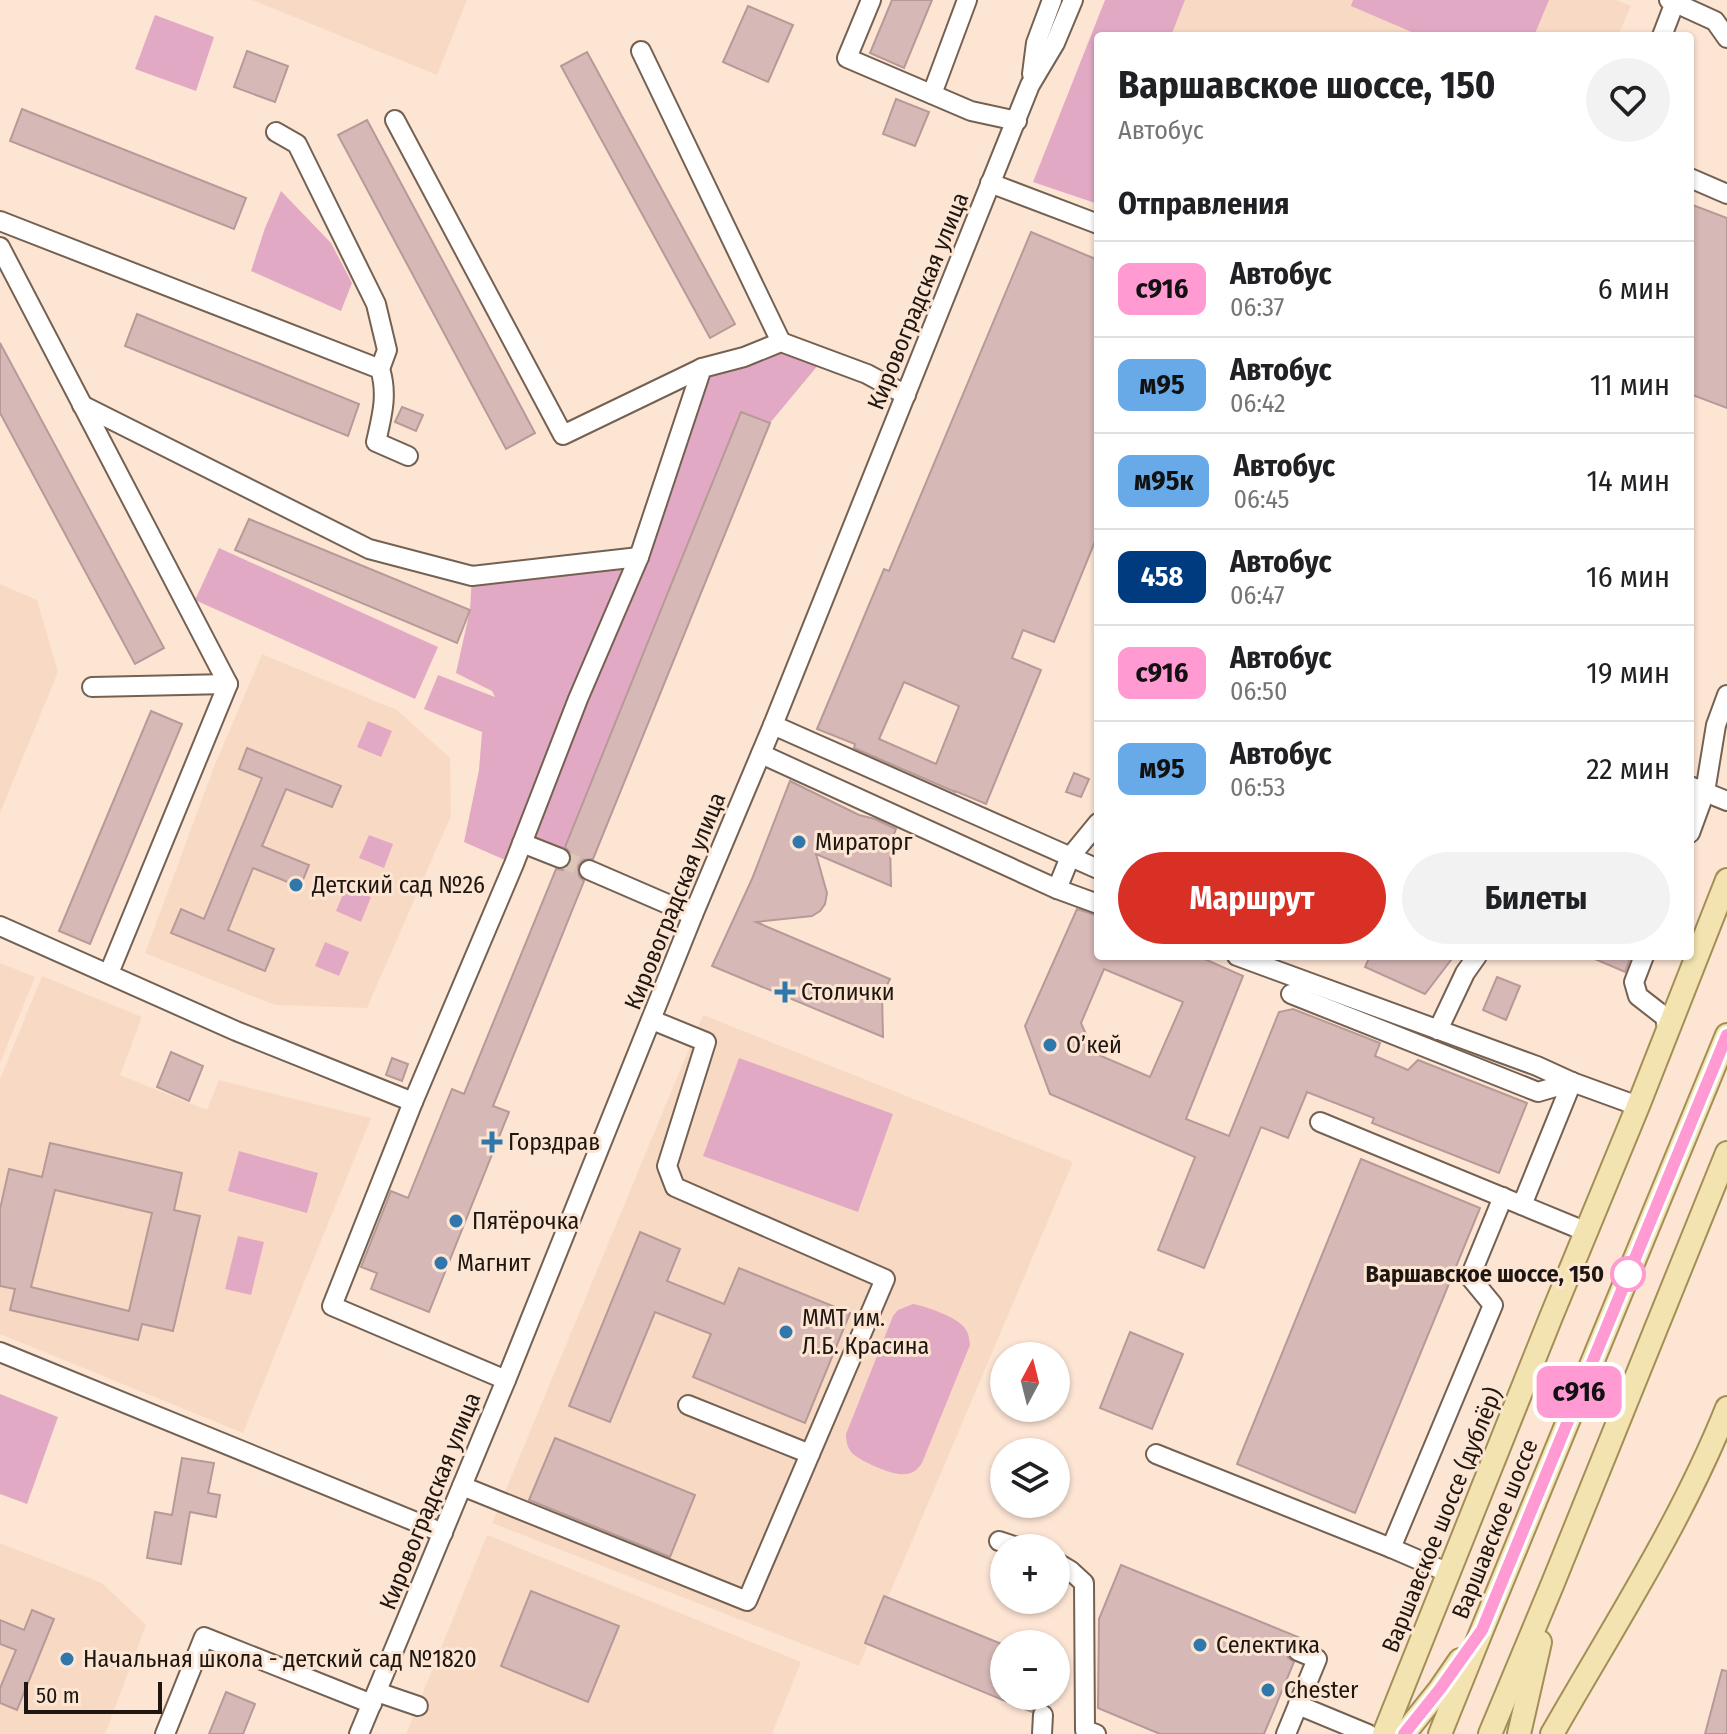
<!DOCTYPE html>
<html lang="ru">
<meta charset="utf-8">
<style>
body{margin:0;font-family:"Fira Sans Condensed",sans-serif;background:#f2f2f2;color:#202124;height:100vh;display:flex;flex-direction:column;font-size:30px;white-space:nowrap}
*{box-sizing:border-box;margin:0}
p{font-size:26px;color:#757577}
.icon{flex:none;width:44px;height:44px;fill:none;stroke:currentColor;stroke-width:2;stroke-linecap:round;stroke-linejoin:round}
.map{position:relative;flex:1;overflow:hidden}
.side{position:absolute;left:1094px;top:32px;width:600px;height:928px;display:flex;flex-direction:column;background:#fff;border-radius:8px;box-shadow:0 2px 6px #0004}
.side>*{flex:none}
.badge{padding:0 16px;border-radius:12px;font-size:28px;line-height:52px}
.needle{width:52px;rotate:7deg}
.buttons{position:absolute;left:990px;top:1342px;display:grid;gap:16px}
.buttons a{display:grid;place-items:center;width:80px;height:80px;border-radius:50%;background:#fff;box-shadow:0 2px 6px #0004;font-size:40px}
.scale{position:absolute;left:24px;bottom:20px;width:138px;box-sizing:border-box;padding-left:8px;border:4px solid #1e1610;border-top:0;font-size:22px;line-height:28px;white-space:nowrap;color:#1e1610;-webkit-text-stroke:6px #fde5d4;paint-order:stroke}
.map>.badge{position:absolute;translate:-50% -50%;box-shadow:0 0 0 4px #fff}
h2{padding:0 24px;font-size:30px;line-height:72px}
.round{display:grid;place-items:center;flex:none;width:84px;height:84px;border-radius:42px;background:#f2f2f2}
.headline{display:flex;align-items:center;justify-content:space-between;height:136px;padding:0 24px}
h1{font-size:38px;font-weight:700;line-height:60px}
.action{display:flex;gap:16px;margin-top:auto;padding:16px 24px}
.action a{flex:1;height:92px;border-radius:48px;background:#d93025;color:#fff;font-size:32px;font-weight:700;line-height:92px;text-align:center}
.action a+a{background:#f2f2f2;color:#202124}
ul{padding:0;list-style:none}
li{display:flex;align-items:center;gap:24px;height:96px;padding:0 24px;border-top:2px solid #e0e0e0}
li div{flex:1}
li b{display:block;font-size:30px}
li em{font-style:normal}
li .badge{min-width:88px;font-weight:700;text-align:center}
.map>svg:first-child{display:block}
.built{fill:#f8dac4}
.green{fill:#e2a9c5}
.building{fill:#d6b8b6;stroke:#b79a98;stroke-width:2;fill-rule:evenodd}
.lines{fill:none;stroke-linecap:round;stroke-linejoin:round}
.minor-tunnel{stroke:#dcc6b7;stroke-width:18;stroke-dasharray:18 9;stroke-linecap:butt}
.minor-casing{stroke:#756152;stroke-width:22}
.major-casing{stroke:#a38f56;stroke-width:26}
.minor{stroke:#fff;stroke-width:18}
.major{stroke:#f3e3b0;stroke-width:22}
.line-casing{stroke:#fff;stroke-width:18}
.line{stroke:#ff9ad2;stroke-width:12}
.poi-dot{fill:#3077ab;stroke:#fde5d4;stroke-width:3}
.stop-dot{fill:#fff;stroke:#ff9ad2;stroke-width:4}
.labels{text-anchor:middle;stroke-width:6;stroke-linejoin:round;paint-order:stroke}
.street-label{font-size:24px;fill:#1e1610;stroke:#fde5d4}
.poi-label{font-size:24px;fill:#1e1610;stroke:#fde5d4;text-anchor:start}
.stop-label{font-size:24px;font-weight:bold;fill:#1e1610;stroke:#fde5d4;text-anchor:end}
</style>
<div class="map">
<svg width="1727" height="1734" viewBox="0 0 1727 1734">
<rect width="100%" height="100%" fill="#fde5d4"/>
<g class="built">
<polygon points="252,0 467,0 437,75"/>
<polygon points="1185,0 1616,0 1631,6 1618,36 1171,36"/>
<polygon points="0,584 37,600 58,672 0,813"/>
<polygon points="262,654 397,710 450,758 451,816 367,1008 275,1005 145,953 214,767"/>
<polygon points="0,963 35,977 0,1063"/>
<polygon points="42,976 142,1017 120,1075 207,1110 219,1080 371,1118 243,1433 0,1334 0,1079"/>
<polygon points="703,1015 1073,1162 859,1666 492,1523"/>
<polygon points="487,1535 801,1662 772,1734 406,1734"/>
<polygon points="0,1543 102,1583 146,1625 105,1734 0,1734"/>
</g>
<g class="green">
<polygon points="1105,0 1185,0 1171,36 1098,36 1098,204 1033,182"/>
<polygon points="1353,0 1549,0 1534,36 1421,36 1351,6"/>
<polygon points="155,15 214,37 196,91 135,69"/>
<polygon points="281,191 331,243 352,283 341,311 251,271 265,228"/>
<polygon points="781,342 824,358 770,423 741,412 560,858 523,843 514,864 464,842 479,770 482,732 424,709 438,675 495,697 492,691 456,673 470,610 472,576 639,557 702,368"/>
<polygon points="219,548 438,647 415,699 195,600"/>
<polygon points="368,721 392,731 381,757 357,747"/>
<polygon points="369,835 393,844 384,868 359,858"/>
<polygon points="346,887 371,897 361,922 336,911"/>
<polygon points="325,942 349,952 339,976 315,966"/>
<polygon points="739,1058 893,1114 858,1212 703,1156"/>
<polygon points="239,1151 318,1173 307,1213 228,1191"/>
<polygon points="238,1236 264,1242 251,1295 225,1289"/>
<path d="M913,1304C926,1306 955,1317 963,1326C969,1332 969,1338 970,1345L922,1463C918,1469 914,1473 906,1474C895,1477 860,1461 852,1453C847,1447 846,1441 846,1434L893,1316L898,1310Z"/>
<polygon points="0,1394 58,1417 27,1504 0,1494"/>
</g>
<g class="building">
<polygon points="892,0 932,0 904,68 870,53"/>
<polygon points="748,6 793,25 768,82 723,62"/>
<polygon points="247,51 288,66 275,102 234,87"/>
<polygon points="587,52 735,324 710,338 561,66"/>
<polygon points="896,99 929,112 915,146 883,134"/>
<polygon points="22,109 246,198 234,229 10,141"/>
<polygon points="367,120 535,433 506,449 338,135"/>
<polygon points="1690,204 1727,218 1727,408 1690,394"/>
<path d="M1031,232L1098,260V534L1054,642L1023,630L1012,658L1041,670L986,804L955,791V792L854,748L855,744L817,729L884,569L889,571ZM904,682L959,706L936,764L879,739Z"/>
<polygon points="137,314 359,404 348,436 125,346"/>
<polygon points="0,343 164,648 135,664 0,413"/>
<polygon points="402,407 423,415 416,431 395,422"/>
<polygon points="741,412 770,423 593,859 583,860 578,866 579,876 584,881 493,1106 509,1112 429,1312 371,1289 377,1273 361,1267 391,1191 408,1198 452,1089 464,1094 556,869 563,870 571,863 572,855 565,847"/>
<polygon points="249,519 470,610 457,643 235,550"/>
<polygon points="151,711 182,724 90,944 59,931"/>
<polygon points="247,748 341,786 332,807 286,789 262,846 309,865 300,887 253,868 228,930 274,949 265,971 171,933 181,909 204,919 262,778 239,769"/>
<polygon points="1074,773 1089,779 1081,797 1066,792"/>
<polygon points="790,781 859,815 875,819 896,829 890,844 891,886 816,854 827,893 825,904 820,911 812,916 756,922 890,979 882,995 883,1037 712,966 752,879"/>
<path d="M1077,909L1098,916V956H1198L1243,976L1186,1119L1229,1136L1279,1012L1293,1009L1380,1043L1375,1056L1408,1070L1418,1060L1527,1103L1499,1173L1372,1123L1374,1118L1307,1092L1288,1138L1261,1127L1204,1268L1158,1250L1195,1157L1050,1094L1025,1026ZM1104,969L1183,1002L1150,1077L1094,1053L1081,1023Z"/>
<polygon points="1370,956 1454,956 1425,994 1365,967"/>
<polygon points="1588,956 1631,956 1625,972"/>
<polygon points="1497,977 1520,986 1506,1020 1483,1010"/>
<polygon points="171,1052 203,1066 189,1101 157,1087"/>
<polygon points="392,1058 408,1064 402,1081 386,1075"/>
<path d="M50,1143L182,1173L174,1210L200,1216L173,1331L142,1324L138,1340L10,1310L15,1289L0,1286V1209L9,1169L42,1177ZM55,1190L152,1213L129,1311L31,1287Z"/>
<polygon points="1361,1159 1480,1208 1355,1513 1237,1464"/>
<polygon points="640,1232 680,1249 667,1281 724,1304 739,1268 850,1313 805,1423 693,1377 711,1334 655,1312 610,1422 569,1406"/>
<polygon points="1130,1332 1183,1354 1152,1429 1100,1408"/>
<polygon points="555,1438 695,1495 670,1557 529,1500"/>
<polygon points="182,1458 214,1463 208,1493 220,1495 216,1517 190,1512 181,1564 147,1558 155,1512 172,1515"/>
<polygon points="1121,1565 1303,1639 1291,1641 1287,1647 1288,1658 1294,1662 1264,1734 1160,1734 1098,1708 1099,1619"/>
<polygon points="531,1591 619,1626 588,1702 501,1666"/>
<polygon points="884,1596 1004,1645 1004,1696 1044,1696 1041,1704 1033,1708 1032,1712 865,1643"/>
<polygon points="32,1610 54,1619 17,1710 0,1703 0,1688 16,1650 0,1644 0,1620 24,1630"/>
<polygon points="1722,1670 1727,1671 1727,1734 1705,1734"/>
<polygon points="226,1692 255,1704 243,1734 209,1734"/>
</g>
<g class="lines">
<polyline class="minor-tunnel" points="560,858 589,870"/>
<g class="minor-casing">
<g id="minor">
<polyline points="871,0 847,58 971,111 1017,121"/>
<polyline points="1669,0 1715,21 1727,38"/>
<polyline points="1662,36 1675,2"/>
<polyline points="641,51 781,342"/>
<polyline points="1032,74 1036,43 1052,0"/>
<polyline points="932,94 967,0"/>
<polyline points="395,120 563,435 702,368"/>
<polyline points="276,132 297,144 376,304 387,350 380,369"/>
<polyline points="1690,178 1727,194"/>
<polyline points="990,183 1098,224"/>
<path d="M0,221L380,369C388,394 382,416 376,442L408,456"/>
<polyline points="0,247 228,684 109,973"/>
<polyline points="82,405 369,549 472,576 639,557"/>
<polyline points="92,687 228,684"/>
<polyline points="773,725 1098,869"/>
<polyline points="761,754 1057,889 1098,904"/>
<polyline points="1690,786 1727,801"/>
<polyline points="1690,833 1705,792 1716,725 1727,695"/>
<polyline points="522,843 560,858"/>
<polyline points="589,870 693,915"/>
<polyline points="1057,889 1070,857 1098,823"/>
<polyline points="0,926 236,1031 413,1102 332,1306 506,1380"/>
<polyline points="1237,956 1537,1066 1572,1082 1638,1106"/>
<polyline points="1644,956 1634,982 1638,996 1665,1017 1667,1028"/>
<polyline points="1291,994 1538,1092 1572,1082"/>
<polyline points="1438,1030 1465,973 1477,956"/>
<polyline points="413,1102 514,864 578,699 639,557 702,368 744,357 781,342 867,374 906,395"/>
<polyline points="1320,1122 1587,1232"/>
<polyline points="1522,1205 1572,1082"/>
<polyline points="0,1352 443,1533"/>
<polyline points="688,1405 810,1454"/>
<polyline points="1156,1454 1391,1548 1449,1573"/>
<polyline points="462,1486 747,1601 885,1279 675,1187 667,1166 706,1042 652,1020"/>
<polyline points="999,1541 1020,1548"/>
<polyline points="1391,1548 1493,1305 1470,1277 1503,1197"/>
<polyline points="1056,1562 1071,1571 1084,1583 1085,1730 1096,1734"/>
<polyline points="377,1692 418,1706"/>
<polyline points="1298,1705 1368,1734"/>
<polyline points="165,1734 204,1637 372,1704"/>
<polyline points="359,1734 506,1380 693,915 773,725 1030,85 1055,43 1073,0"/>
<polyline points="1042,1734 1043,1715"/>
<polyline points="1286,1734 1317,1659 1298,1651"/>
</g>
</g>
<g class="major-casing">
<g id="major">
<polyline points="1384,1734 1551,1317 1638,1106 1727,880"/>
<polyline points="1404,1734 1440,1689 1460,1660"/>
<polyline points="1440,1734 1482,1630 1727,1035"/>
<polyline points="1490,1734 1553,1583 1727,1153"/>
<polyline points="1519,1734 1540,1642"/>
<path d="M1552,1734C1613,1627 1681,1523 1727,1408"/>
</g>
</g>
<use href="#minor" class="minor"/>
<use href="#major" class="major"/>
</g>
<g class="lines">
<g class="line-casing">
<polyline id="line" points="1404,1734 1440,1689 1482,1630 1727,1035"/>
</g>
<use href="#line" class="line"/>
</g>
<g class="poi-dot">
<circle cx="799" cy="842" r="8"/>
<circle cx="296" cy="885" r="8"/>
<path d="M781 980h8v8h8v8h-8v8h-8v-8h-8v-8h8z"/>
<circle cx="1050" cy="1045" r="8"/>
<path d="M488 1130h8v8h8v8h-8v8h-8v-8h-8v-8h8z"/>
<circle cx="456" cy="1221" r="8"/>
<circle cx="441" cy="1263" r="8"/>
<circle cx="786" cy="1332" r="8"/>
<circle cx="1200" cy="1645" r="8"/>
<circle cx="67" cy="1659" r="8"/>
<circle cx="1268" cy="1690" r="8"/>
</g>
<circle class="stop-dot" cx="1628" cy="1274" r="16"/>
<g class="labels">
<g class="street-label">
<text transform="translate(918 301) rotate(-68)" y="8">Кировоградская улица</text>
<text transform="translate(675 901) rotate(-68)" y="8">Кировоградская улица</text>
<text transform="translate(430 1501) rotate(-68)" y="8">Кировоградская улица</text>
<text transform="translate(1442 1520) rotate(-68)" y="8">Варшавское шоссе (дублёр)</text>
<text transform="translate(1495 1529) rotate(-68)" y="8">Варшавское шоссе</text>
</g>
<g class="poi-label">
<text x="815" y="850">Мираторг</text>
<text x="312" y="893">Детский сад №26</text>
<text x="801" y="1000">Столички</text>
<text x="1066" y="1053">О’кей</text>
<text x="508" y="1150">Горздрав</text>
<text x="472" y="1229">Пятёрочка</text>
<text x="457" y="1271">Магнит</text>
<text x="802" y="1326">ММТ им.<tspan x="802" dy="28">Л.Б. Красина</tspan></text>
<text x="1216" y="1653">Селектика</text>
<text x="83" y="1667">Начальная школа - детский сад №1820</text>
<text x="1284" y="1698">Chester</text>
</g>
<g class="stop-label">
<text x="1604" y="1282">Варшавское шоссе, 150</text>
</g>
</g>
</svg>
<div class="buttons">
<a><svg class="needle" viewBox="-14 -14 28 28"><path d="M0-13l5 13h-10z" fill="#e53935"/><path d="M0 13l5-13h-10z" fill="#757577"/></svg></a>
<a><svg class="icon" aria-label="layers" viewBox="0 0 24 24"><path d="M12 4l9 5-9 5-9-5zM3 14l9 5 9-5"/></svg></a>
<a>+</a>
<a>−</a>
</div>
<div class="scale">50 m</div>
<b class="badge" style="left:1579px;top:1392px;background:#ff9ad2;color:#111">с916</b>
<section class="side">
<div class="headline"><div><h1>Варшавское шоссе, 150</h1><p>Автобус</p></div><a class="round"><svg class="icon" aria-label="heart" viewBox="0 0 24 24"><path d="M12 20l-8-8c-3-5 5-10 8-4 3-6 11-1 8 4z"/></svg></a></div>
<h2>Отправления</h2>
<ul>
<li><span class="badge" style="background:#ff9ad2;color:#111">с916</span><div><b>Автобус</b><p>06:37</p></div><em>6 мин</em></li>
<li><span class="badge" style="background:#68aae7;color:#111">м95</span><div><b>Автобус</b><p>06:42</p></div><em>11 мин</em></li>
<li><span class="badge" style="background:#68aae7;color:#111">м95к</span><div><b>Автобус</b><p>06:45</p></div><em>14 мин</em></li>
<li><span class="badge" style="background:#003b80;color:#fff">458</span><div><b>Автобус</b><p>06:47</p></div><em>16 мин</em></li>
<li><span class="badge" style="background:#ff9ad2;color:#111">с916</span><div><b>Автобус</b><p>06:50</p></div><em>19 мин</em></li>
<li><span class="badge" style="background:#68aae7;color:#111">м95</span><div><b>Автобус</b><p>06:53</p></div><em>22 мин</em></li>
</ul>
<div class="action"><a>Маршрут</a><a>Билеты</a></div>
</section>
</div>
